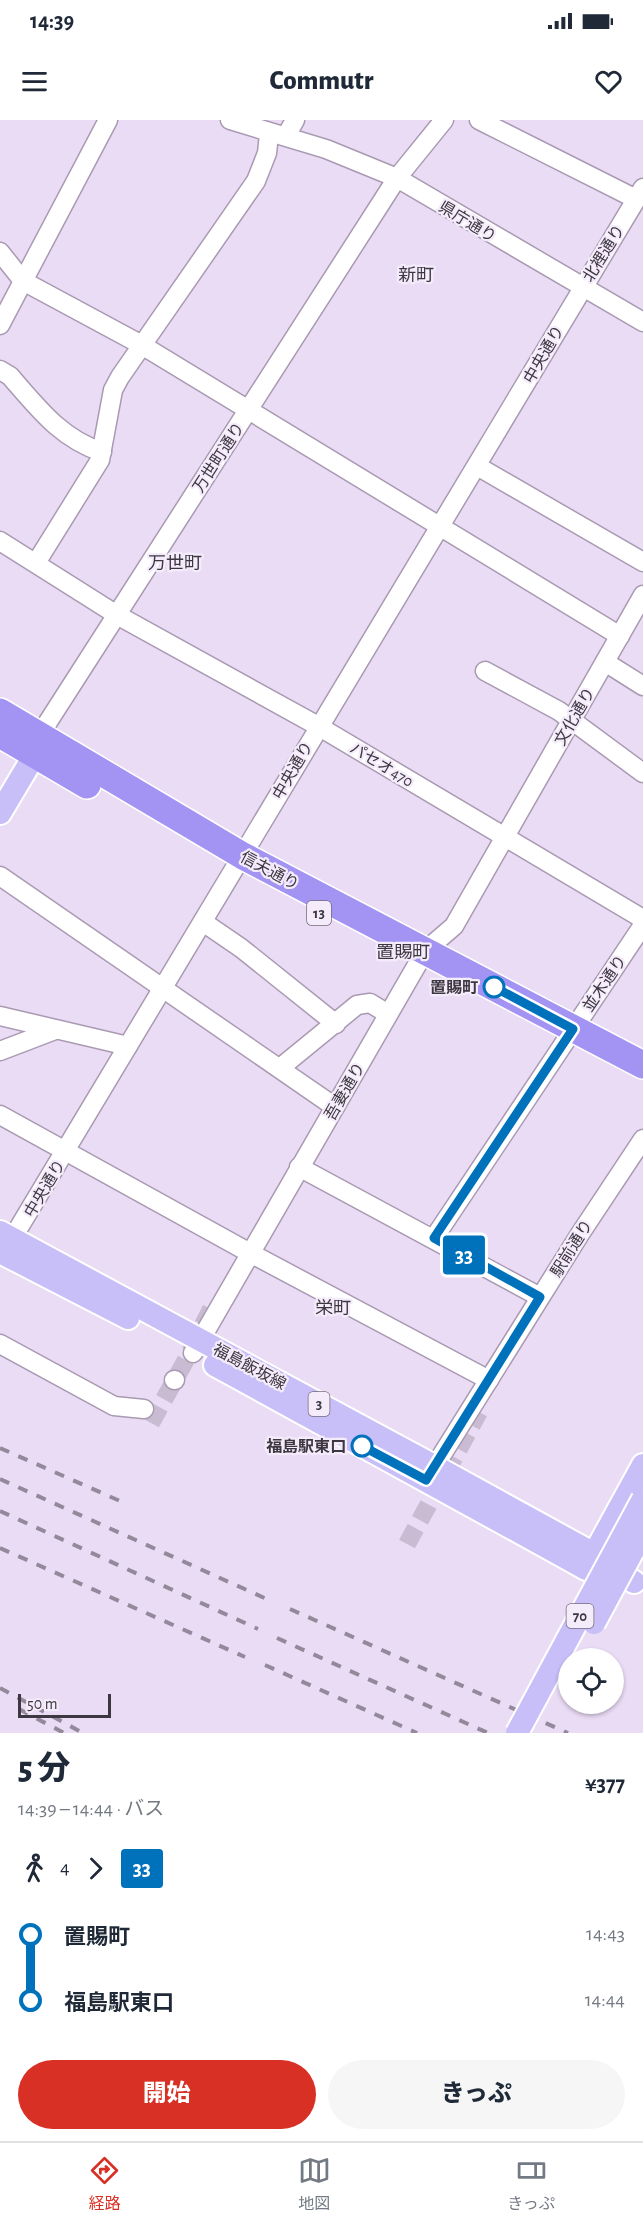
<!DOCTYPE html>
<html lang="ja">
<meta charset="utf-8">
<style>
body{margin:0;font-family:"Alegreya Sans","Noto Sans JP",sans-serif;background:#f6f6f7;color:#1f2937;height:100vh;display:flex;flex-direction:column;font-size:22px;white-space:nowrap}
*{box-sizing:border-box;margin:0}
p{font-size:20px;color:#747a83}
.icon{flex:none;width:33px;height:33px;fill:none;stroke:currentColor;stroke-width:2;stroke-linecap:round;stroke-linejoin:round}
.map{position:relative;height:1613px;overflow:hidden}
.sheet{display:flex;flex-direction:column;background:#fff;flex:1}
.sheet>*{flex:none}
.badge{padding:0 12px;border-radius:4px;font-size:21px;line-height:39px}
.buttons{position:absolute;left:558px;top:1528px;display:grid;gap:12px}
.buttons a{display:grid;place-items:center;width:66px;height:66px;border-radius:50%;background:#fff;box-shadow:0 2px 4px #0004;font-size:30px}
.scale{position:absolute;left:18px;bottom:15px;width:93px;box-sizing:border-box;padding-left:6px;border:3px solid #3d3741;border-top:0;font-size:16px;line-height:21px;white-space:nowrap;color:#3d3741;-webkit-text-stroke:4px #f5ecfb;paint-order:stroke}
.map>.badge{position:absolute;translate:-50% -50%;box-shadow:0 0 0 3px #fff}
.legs{display:flex;align-items:center;gap:9px;height:66px;padding:0 18px;font-size:20px}
.legs p{margin-inline-start:auto}
.summary{display:flex;align-items:center;justify-content:space-between;height:102px;padding:0 18px}
h1{font-size:33px;font-weight:800;line-height:45px}
.action{display:flex;gap:12px;margin-top:auto;padding:12px 18px}
.action a{flex:1;height:69px;border-radius:36px;background:#d93025;color:#fff;font-size:24px;font-weight:800;line-height:69px;text-align:center}
.action a+a{background:#f6f6f7;color:#1f2937}
ul{padding:0 18px;list-style:none}
li{display:flex;align-items:center;gap:21px;height:66px;font-size:22px}
li i{display:grid;place-items:center;width:9px;height:100%;margin:0 8px;background:currentColor}
li i::after{content:'';width:15px;height:15px;margin:-8px;border:4px solid;border-radius:50%;background:#fff}
li p{margin-inline-start:auto}
li:first-child i{background:linear-gradient(#0000 50%,currentColor 0)}
li:last-child i{background:linear-gradient(currentColor 50%,#0000 0)}
.status{display:flex;justify-content:space-between;align-items:center;height:42px;padding:0 30px;background:#fff;direction:ltr}
.status svg{height:16px;fill:currentColor}
header{display:flex;justify-content:space-between;align-items:center;height:78px;padding:0 18px;background:#fff;font-size:27px;font-weight:800}
.tab-bar{display:flex;justify-content:space-around;align-items:center;height:84px;border-top:2px solid #e0e1e3;background:#fff;font-size:16px;color:#747a83}
.tab-bar a{display:grid;justify-items:center;gap:3px}
.tab-bar .current{color:#d93025}
.map>svg:first-child{display:block}
.lines{fill:none;stroke-linecap:round;stroke-linejoin:round}
.minor-tunnel{stroke:#c8bbd2;stroke-width:18;stroke-dasharray:18 9;stroke-linecap:butt}
.minor-casing{stroke:#a99ab2;stroke-width:21}
.major-casing{stroke:#fff;stroke-width:26}
.highway-casing{stroke:#fff;stroke-width:30}
.minor{stroke:#fff;stroke-width:18}
.major{stroke:#c8bff8;stroke-width:22}
.highway{stroke:#a394f3;stroke-width:27}
.rail{stroke:#93899b;stroke-width:4;stroke-dasharray:10 10;stroke-linecap:butt}
.major-bridge-casing{stroke:#fff;stroke-width:26;stroke-linecap:butt}
.major-bridge{stroke:#c8bff8;stroke-width:22}
.line-1-casing{stroke:#fff;stroke-width:14}
.line-1{stroke:#0072bc;stroke-width:9}
.stop-1-dot{fill:#fff;stroke:#0072bc;stroke-width:3}
.labels{text-anchor:middle;stroke-width:4.5;stroke-linejoin:round;paint-order:stroke}
.shield{fill:#f5ecfb;stroke:#746d79;stroke-width:1.5}
.shield-label{font-size:15px;font-weight:bold;fill:#3d3741}
.street-label{font-size:16px;fill:#3d3741;stroke:#f5ecfb}
.stop-label{font-size:16px;font-weight:bold;fill:#3d3741;stroke:#f5ecfb;text-anchor:end}
.neighbourhood-label{font-size:18px;fill:#3d3741;stroke:#f5ecfb}
</style>
<div class="status"><b>14:39</b><svg viewBox="0 0 49 12"><path d="M0 12V9h3v3zM5 12V6h3v6zM10 12V3h3v9zM15 12V0h3v12zM26 1h20v11H26zM47 4h2v5h-2z"/></svg></div>
<header><svg class="icon" aria-label="menu" viewBox="0 0 24 24"><path d="M4 6h16M4 12h16M4 18h16"/></svg>Commutr<svg class="icon" aria-label="heart" viewBox="0 0 24 24"><path d="M12 20l-8-8c-3-5 5-10 8-4 3-6 11-1 8 4z"/></svg></header>
<div class="map">
<svg width="643" height="1613" viewBox="0 0 643 1613">
<rect width="100%" height="100%" fill="#ebdcf6"/>
<g class="lines">
<g class="minor-tunnel">
<polyline points="199,1193 221,1204"/>
<polyline points="151,1303 198,1218"/>
<polyline points="407,1424 479,1292"/>
</g>
<g class="minor-casing">
<g id="minor">
<polyline points="230,0 326,29 397,58 643,202"/>
<polyline points="479,0 636,79"/>
<polyline points="286,16 295,0"/>
<polyline points="0,132 23,161 140,224 620,516"/>
<polyline points="0,205 108,0"/>
<path d="M0,250L10,256C37,287 61,319 102,332"/>
<polyline points="477,346 643,442"/>
<polyline points="0,421 117,495 318,606 643,799"/>
<polyline points="36,443 100,340 113,270 120,257 256,61 267,33 269,14"/>
<polyline points="605,542 643,566"/>
<polyline points="485,551 559,591 643,653"/>
<polyline points="39,616 397,58 444,0"/>
<polyline points="0,756 335,987"/>
<polyline points="203,802 241,828 336,904"/>
<polyline points="0,896 128,926"/>
<polyline points="0,931 55,910"/>
<polyline points="280,948 357,885 370,883 388,894"/>
<polyline points="0,995 250,1133 489,1260"/>
<polyline points="299,1047 540,1177"/>
<polyline points="434,1118 643,805"/>
<polyline points="6,1129 643,68"/>
<polyline points="0,1224 114,1286 144,1289"/>
<polyline points="193,1233 425,831 454,806 643,475"/>
<polyline points="174,1260 175,1260"/>
<polyline points="428,1357 580,1114 643,1019"/>
</g>
</g>
<g class="major-casing">
<g id="major">
<polyline points="0,693 34,636 39,618"/>
<polyline points="0,1112 434,1346 594,1434 634,1462"/>
<polyline points="0,1132 128,1198"/>
<polyline points="215,1245 563,1436 586,1449 615,1457"/>
<polyline points="587,1447 643,1345"/>
</g>
</g>
<g class="highway-casing">
<g id="highway">
<polyline points="0,592 243,736 643,945"/>
<polyline points="0,614 87,665"/>
</g>
</g>
<use href="#minor" class="minor"/>
<use href="#major" class="major"/>
<use href="#highway" class="highway"/>
<g class="rail">
<polyline points="0,1328 120,1381"/>
<polyline points="0,1359 269,1480"/>
<polyline points="0,1391 258,1509"/>
<polyline points="0,1428 245,1537"/>
<polyline points="290,1489 568,1613"/>
<polyline points="277,1518 488,1613"/>
<polyline points="265,1545 417,1613"/>
<polyline points="0,1568 83,1613"/>
<polyline points="19,1589 64,1613"/>
</g>
<g class="major-bridge-casing">
<g id="major-bridge">
<polyline points="594,1503 643,1412"/>
<polyline points="517,1613 643,1379"/>
</g>
</g>
<use href="#major-bridge" class="major-bridge"/>
</g>
<g class="lines">
<g class="line-1-casing">
<polyline id="line-1" points="362,1326 426,1360 540,1177 434,1118 573,909 494,867"/>
</g>
<use href="#line-1" class="line-1"/>
</g>
<g class="stop-1-dot">
<circle cx="494" cy="867" r="10"/>
<circle cx="362" cy="1326" r="10"/>
</g>
<g class="labels">
<g class="shield">
<rect x="307" y="781" width="24" height="24" rx="4.5"/>
<rect x="308.5" y="1272" width="21" height="24" rx="4.5"/>
<rect x="566.5" y="1484" width="27" height="24" rx="4.5"/>
</g>
<g class="shield-label">
<text x="319" y="798">13</text>
<text x="319" y="1289">3</text>
<text x="580" y="1501">70</text>
</g>
<g class="street-label">
<text transform="translate(468 101) rotate(31)" y="6">県庁通り</text>
<text transform="translate(603 133) rotate(-58)" y="6">北裡通り</text>
<text transform="translate(543 234) rotate(-60)" y="6">中央通り</text>
<text transform="translate(218 337) rotate(-57)" y="6">万世町通り</text>
<text transform="translate(574 596) rotate(-60)" y="6">文化通り</text>
<text transform="translate(382 644) rotate(31)" y="6">パセオ470</text>
<text transform="translate(292 650) rotate(-60)" y="6">中央通り</text>
<text transform="translate(270 750) rotate(28)" y="6">信夫通り</text>
<text transform="translate(604 863) rotate(-56)" y="6">並木通り</text>
<text transform="translate(344 971) rotate(-60)" y="6">吾妻通り</text>
<text transform="translate(44 1068) rotate(-59)" y="6">中央通り</text>
<text transform="translate(571 1128) rotate(-58)" y="6">駅前通り</text>
<text transform="translate(250 1246) rotate(28)" y="6">福島飯坂線</text>
</g>
<g class="stop-label">
<text x="478" y="873">置賜町</text>
<text x="346" y="1332">福島駅東口</text>
</g>
<g class="neighbourhood-label">
<text x="416" y="161">新町</text>
<text x="175" y="449">万世町</text>
<text x="403" y="838">置賜町</text>
<text x="333" y="1194">栄町</text>
</g>
</g>
</svg>
<div class="buttons">
<a><svg class="icon" aria-label="locate" viewBox="0 0 24 24"><circle cx="12" cy="12" r="6"/><path d="M12 2v4M12 18v4M2 12h4M18 12h4"/></svg></a>
</div>
<div class="scale">50 m</div>
<b class="badge" style="left:464px;top:1135px;background:#0072bc;color:#fff">33</b>
</div>
<section class="sheet">
<div class="summary"><div><h1>5 分</h1><p>14:39 – 14:44 · バス</p></div><b>¥377</b></div>
<div class="legs"><svg class="icon" aria-label="walk" viewBox="0 0 24 24"><circle cx="13" cy="4" r="2"/><path d="M13 8l-2 6 4 7M11 14l-3 7M7 12l3-4h3l4 4"/></svg>4<svg class="icon" aria-label="forward" viewBox="0 0 24 24"><path d="M9 5l7 7-7 7"/></svg><b class="badge" style="background:#0072bc;color:#fff">33</b></div>
<ul>
<li><i style="color:#0072bc"></i><b>置賜町</b><p>14:43</p></li>
<li><i style="color:#0072bc"></i><b>福島駅東口</b><p>14:44</p></li>
</ul>
<div class="action"><a>開始</a><a>きっぷ</a></div>
</section>
<nav class="tab-bar">
<a class="current"><svg class="icon" aria-label="directions" viewBox="0 0 24 24"><path d="M12 3l9 9-9 9-9-9zM9 14v-3h6M13 9l2 2-2 2"/></svg>経路</a>
<a><svg class="icon" aria-label="map" viewBox="0 0 24 24"><path d="M3 6l6-2 6 2 6-2v14l-6 2-6-2-6 2zM9 4v14M15 6v14"/></svg>地図</a>
<a><svg class="icon" aria-label="tickets" viewBox="0 0 24 24"><path d="M3 7h18v10H3zM15 7v10"/></svg>きっぷ</a>
</nav>
